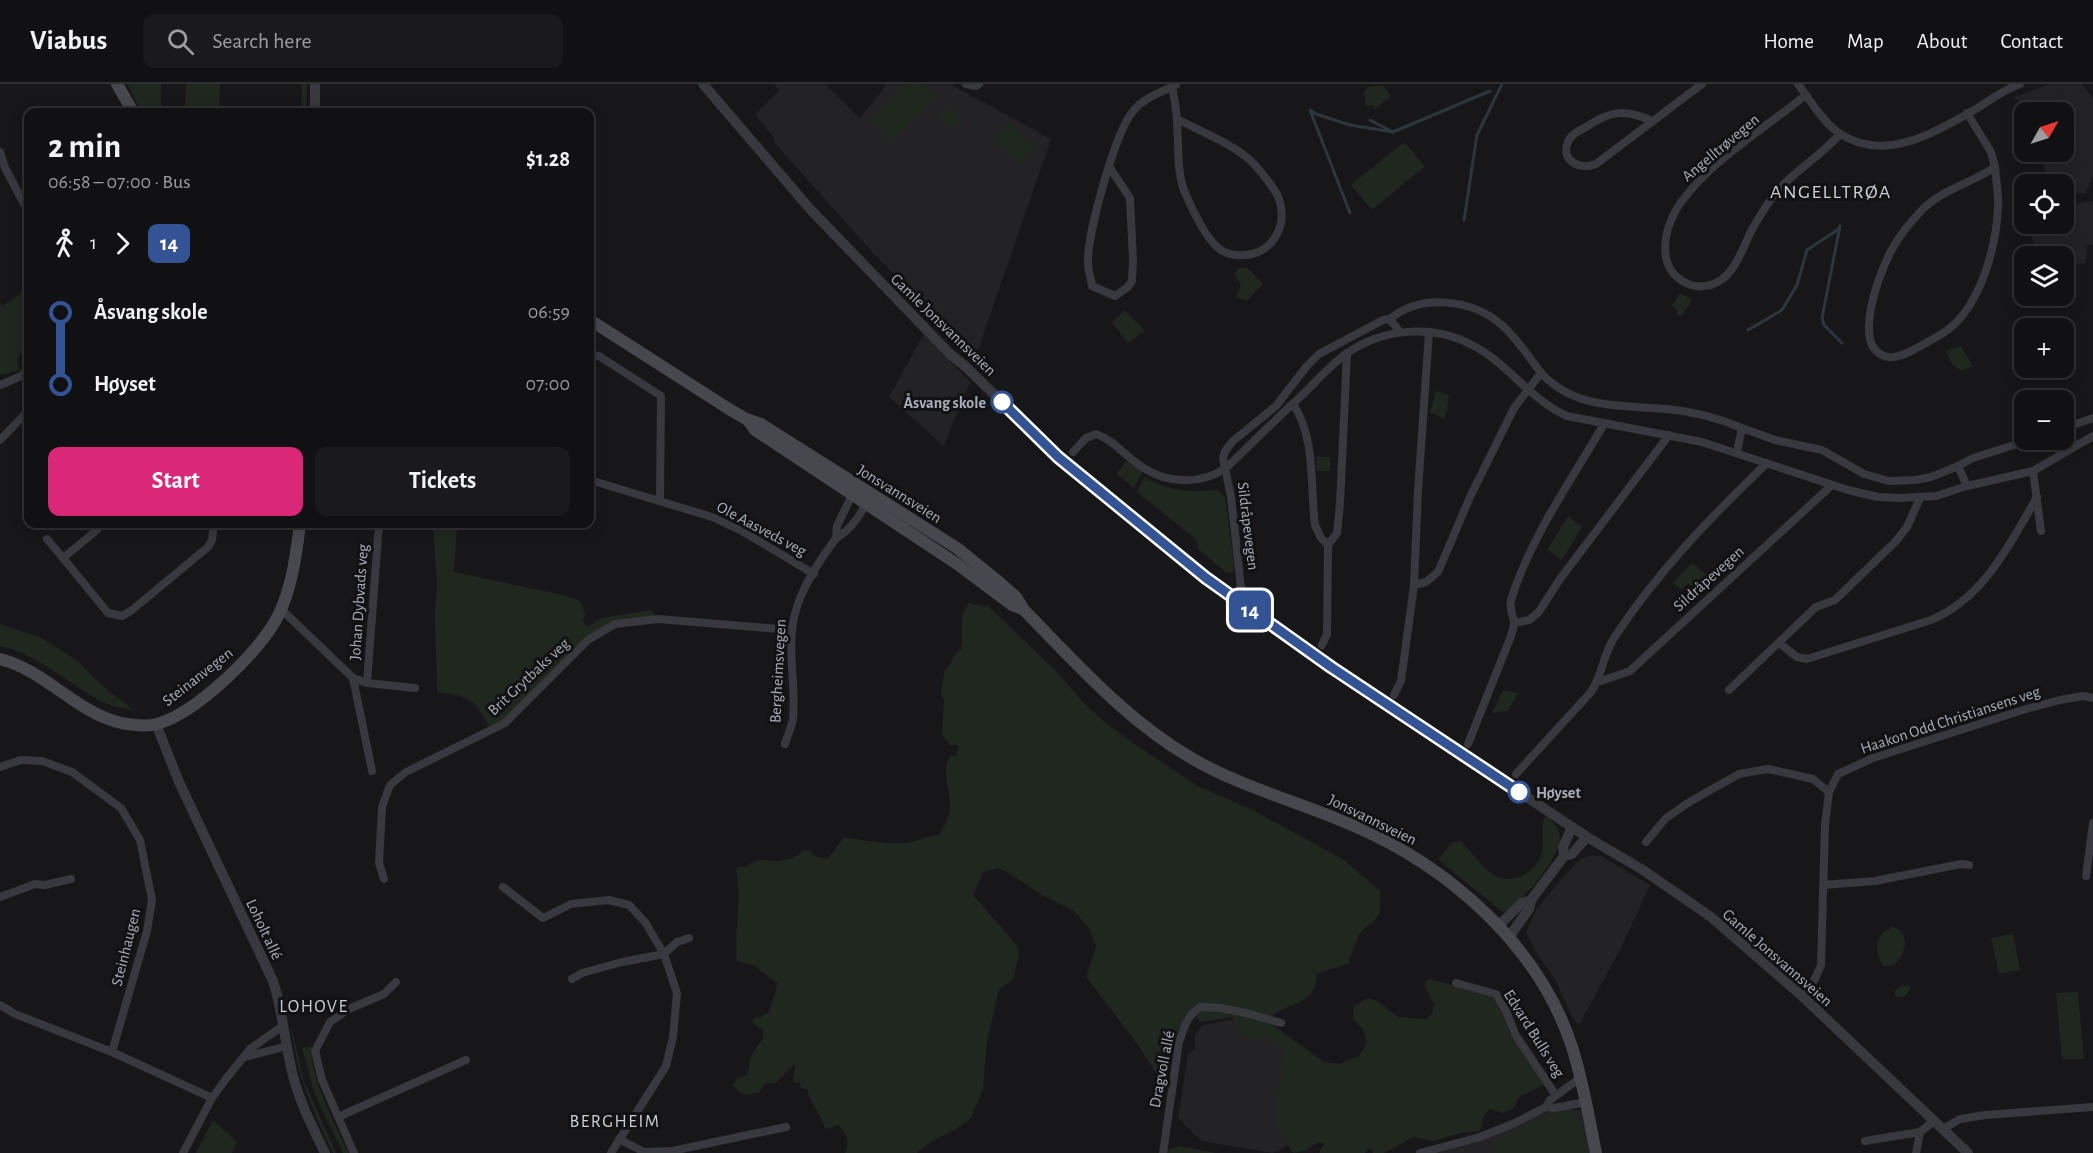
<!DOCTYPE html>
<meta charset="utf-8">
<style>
body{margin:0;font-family:"Alegreya Sans",sans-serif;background:#1a1a1c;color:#f1f3f6;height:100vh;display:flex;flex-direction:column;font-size:22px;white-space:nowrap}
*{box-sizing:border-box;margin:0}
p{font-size:20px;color:#9c9da0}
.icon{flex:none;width:33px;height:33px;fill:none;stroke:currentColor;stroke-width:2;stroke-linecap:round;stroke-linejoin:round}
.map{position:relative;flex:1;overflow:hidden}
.drawer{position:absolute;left:24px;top:24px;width:570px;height:420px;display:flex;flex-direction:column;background:#111113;border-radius:12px;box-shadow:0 3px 15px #0003,0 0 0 2px #303133}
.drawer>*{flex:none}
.badge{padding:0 12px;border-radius:9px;font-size:21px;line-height:39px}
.needle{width:39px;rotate:51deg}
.tools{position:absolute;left:2014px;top:18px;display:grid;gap:12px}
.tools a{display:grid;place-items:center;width:60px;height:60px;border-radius:12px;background:#111113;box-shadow:0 3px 15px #0003,0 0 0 2px #303133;font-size:30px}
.map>.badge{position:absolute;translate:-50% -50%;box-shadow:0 0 0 3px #fff}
.legs{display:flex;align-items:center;gap:9px;height:66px;padding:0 24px;font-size:20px}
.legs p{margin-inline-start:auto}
.summary{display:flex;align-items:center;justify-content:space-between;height:102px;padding:0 24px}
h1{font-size:33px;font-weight:600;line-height:45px}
.primary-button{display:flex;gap:12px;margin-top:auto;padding:12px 24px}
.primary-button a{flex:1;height:69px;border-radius:12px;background:#db2777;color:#fff;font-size:24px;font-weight:600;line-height:69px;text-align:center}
.primary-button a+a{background:#1a1a1c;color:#f1f3f6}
ul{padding:0 24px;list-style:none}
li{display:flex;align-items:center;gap:21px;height:72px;font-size:22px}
li i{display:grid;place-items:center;width:9px;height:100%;margin:0 8px;background:currentColor}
li i::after{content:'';width:15px;height:15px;margin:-8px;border:4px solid;border-radius:50%;background:#111113}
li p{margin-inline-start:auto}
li:first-child i{background:linear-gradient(#0000 50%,currentColor 0)}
li:last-child i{background:linear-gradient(currentColor 50%,#0000 0)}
header{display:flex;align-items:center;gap:36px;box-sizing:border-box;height:84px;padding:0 30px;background:#111113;border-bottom:2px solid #303133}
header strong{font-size:28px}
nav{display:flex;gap:33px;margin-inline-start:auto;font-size:21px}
.search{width:420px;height:54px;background:#1a1a1c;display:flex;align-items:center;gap:15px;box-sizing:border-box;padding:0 21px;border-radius:12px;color:#9c9da0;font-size:22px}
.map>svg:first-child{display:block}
.built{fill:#232326}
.green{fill:#1f271f}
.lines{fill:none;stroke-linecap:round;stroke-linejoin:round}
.stream{stroke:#2c373d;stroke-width:3}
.minor{stroke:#38393e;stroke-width:8}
.tertiary{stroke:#38393e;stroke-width:10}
.secondary{stroke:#46484e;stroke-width:12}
.line-1-casing{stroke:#fff;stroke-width:14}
.line-1{stroke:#335395;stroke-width:9}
.stop-1-dot{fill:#fff;stroke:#335395;stroke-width:3}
.labels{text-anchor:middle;stroke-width:6;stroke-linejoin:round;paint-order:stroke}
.street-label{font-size:16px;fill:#a9afb9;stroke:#121214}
.stop-label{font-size:16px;font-weight:bold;fill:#a9afb9;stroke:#121214;text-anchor:end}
.neighbourhood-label{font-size:18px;letter-spacing:1.5px;fill:#caced5;stroke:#121214}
.quarter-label{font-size:20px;letter-spacing:1.5px;fill:#caced5;stroke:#121214}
</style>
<header>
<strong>Viabus</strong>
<div class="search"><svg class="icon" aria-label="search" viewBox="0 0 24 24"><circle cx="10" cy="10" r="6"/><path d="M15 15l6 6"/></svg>Search here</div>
<nav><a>Home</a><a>Map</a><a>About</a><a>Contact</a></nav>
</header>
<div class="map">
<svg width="2093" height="1069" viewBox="0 0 2093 1069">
<rect width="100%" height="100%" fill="#171719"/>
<g class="built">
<polygon points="774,0 825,0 860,34 887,0 950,0 1051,55 976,272 873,169 773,57 775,55 755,30 779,7"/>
<polygon points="2050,0 2082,0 2093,15 2093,93 2085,110 2064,106 2064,100 2048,100 2046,95 2041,68 2064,68 2064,28 2027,28 2014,13"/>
<polygon points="2064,112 2073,113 2074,119 2093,117 2093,161 2087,161 2086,179 2064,182 2064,172 2025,172 2025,177 2023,173 2037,163 2025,142 2027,140 2064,140"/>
<polygon points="924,250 971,299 966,306 944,362 889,313"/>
<polygon points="1587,772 1601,772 1650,801 1622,862 1579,941 1573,934 1555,895 1536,868 1526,848 1535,828 1547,812 1578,777"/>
<polygon points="1235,935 1310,975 1317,1019 1288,1061 1273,1069 1201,1057 1178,1034 1188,970 1195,965 1195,950 1203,941"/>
<polygon points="1564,1023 1582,1027 1592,1069 1420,1069"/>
</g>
<g class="green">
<polygon points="127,0 161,0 161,24 185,25 186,0 220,0 219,28 141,28"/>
<polygon points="302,0 307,0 306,28 301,28"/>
<polygon points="906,0 925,0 938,14 892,58 870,35"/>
<polygon points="1382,1 1391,12 1375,25 1372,21 1366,22 1364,8 1368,3"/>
<polygon points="949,21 964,37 952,47 937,32"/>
<polygon points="1010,37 1036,64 1019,80 993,54"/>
<polygon points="1404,58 1425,82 1372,126 1351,101"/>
<path d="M1244,183C1252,186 1256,194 1263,200L1247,217L1236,213L1241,201L1234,190L1238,185Z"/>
<polygon points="22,208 28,220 28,255 17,276 20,286 0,291 0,219 3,222"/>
<polygon points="1680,209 1692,216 1682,232 1676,230 1678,226 1672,222"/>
<polygon points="1125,226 1145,247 1128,259 1112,238"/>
<polygon points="1961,262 1973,282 1961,287 1951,279 1946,267"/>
<polygon points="1436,307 1449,311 1447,328 1444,335 1430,328"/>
<polygon points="1316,373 1330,373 1330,387 1317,387"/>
<polygon points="1126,377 1143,387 1134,404 1117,390"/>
<path d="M1144,393C1166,406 1191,409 1216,406L1225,413L1234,482L1233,488L1227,489L1198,465L1197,456L1137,408Z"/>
<polygon points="1568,432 1582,443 1562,476 1547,466"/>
<path d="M433,440H457L454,488L563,511L580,517L585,529L583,537L587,543L601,534L651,526L658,535L615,540L588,556L505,639L491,645C473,616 472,612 437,608L435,530L437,500Z"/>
<polygon points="1692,479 1707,491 1696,503 1688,500 1681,506 1673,498"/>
<path d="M970,518L974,521L979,520L982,523L987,521L1056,587L1084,619L1106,639L1133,659L1198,702L1253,726L1344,776L1381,808C1379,815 1381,821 1380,826C1378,837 1367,841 1361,848C1358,852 1350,873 1349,879L1317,890C1316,922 1290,917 1271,933L1274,942L1324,978L1340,980L1360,971L1367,958L1363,945L1354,936L1353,923L1368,914L1377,917L1398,933L1426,935L1432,930L1434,921L1424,900L1428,895C1450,899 1469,909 1492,912L1503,928L1510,951L1518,959L1544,1001L1519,1013L1513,1025L1502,1029L1490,1025L1484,1031L1480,1047L1461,1049L1433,1057L1414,1053L1384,1069H1373L1368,1064L1365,1069H1319L1324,1060L1318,1058L1305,1067L1293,1069L1275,1040L1276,1011L1281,995L1283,964L1267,954H1244L1232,933L1201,938L1194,932C1191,934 1185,937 1182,940C1172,953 1171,983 1162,999L1136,958L1086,893L1096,862L1089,844L1074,827L1039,809L1007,788L997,784L983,789L973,811L1019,864L1018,875L1013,896L999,905L987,958L983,1005L971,1034L958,1044L931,1058L917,1069H845C850,1057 847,1050 838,1041L826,1045L808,1010V1006L801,1004L800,998L793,999L795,979L776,999H766L759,1008L748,1011L738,1007L734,1002L732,1003L736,995L747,991C748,988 748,985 749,982C750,971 757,962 764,954L762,944H758L752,937L757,932L759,934L769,928L778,900L755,882L737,877C734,847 742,816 736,785L738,783C747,784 749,779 756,777C764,774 769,778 776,777C784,777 798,773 803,767L809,766L817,773L828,774L844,753C859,756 898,762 912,758C921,755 930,752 940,750C944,742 950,733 950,723C951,707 940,684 951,671L955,673L959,663L957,661H950L942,651L944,617L941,609L944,589L957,568L961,565C964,549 957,531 970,518Z"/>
<path d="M0,540L40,553L75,575L105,604L135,627C123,624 109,622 99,616C66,598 37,570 0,562Z"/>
<polygon points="1503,606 1519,609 1507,627 1492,629"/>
<path d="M1546,732C1555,738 1562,749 1559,760C1554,779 1523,818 1506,827H1501L1438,775L1453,758L1460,757C1480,773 1492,808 1525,790C1533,786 1539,778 1542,769C1545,756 1539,743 1546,732Z"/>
<path d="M1893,843C1922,851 1891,900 1880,876C1874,862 1878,848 1893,843Z"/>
<polygon points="2013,850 2020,886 1999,890 1991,854"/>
<polygon points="1902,901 1910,902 1910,906 1904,913 1895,913 1894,907"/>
<polygon points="2078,908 2084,975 2062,975 2056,909"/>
<path d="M291,941L304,997L336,1069H333C312,1024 296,991 291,941Z"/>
<path d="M312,962C307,987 337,1045 349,1069H343L315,1011L302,964Z"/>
<path d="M1566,1025L1578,1029L1588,1069H1494C1493,1059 1498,1054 1506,1049Z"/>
<polygon points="213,1036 237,1058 232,1069 196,1069"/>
<polygon points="1179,1062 1216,1069 1166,1069 1166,1066"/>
</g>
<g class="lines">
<g class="stream">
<polyline points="1370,36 1393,48"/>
<polyline points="1350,129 1310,26 1316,30 1350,41 1393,48 1490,7"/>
<polyline points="1464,136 1477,51 1502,0"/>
<polyline points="1840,142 1822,234 1824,241 1842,259"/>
<polyline points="1748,246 1782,226 1797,201 1807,166 1839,145"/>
</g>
<g class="minor">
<polyline points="966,0 976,2 979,0"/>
<path d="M1798,0C1810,16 1822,37 1839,49C1885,80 1935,48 1976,25C1990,16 2005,5 2020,0"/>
<path d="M1172,2C1174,14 1177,27 1177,39C1179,61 1176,90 1186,111C1193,127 1203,149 1216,162C1224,170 1234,172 1245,171C1273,169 1288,141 1279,115C1276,106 1259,85 1252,78C1233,60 1200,47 1177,35"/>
<path d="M1806,11C1766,43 1712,76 1682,117C1663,142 1653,188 1691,201C1702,204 1712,202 1721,196C1738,184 1744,159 1754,142C1759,133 1765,124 1771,115C1790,89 1819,74 1840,50"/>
<path d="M1967,29L1991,68L1995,83C1972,99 1944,105 1924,124C1911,137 1899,152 1891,167C1880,189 1849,265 1888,273C1899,275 1917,264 1926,259C1934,254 1943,250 1950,244C1981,219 1996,163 1998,124C1999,111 1996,97 1995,83"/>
<path d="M1652,37C1625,24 1610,27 1586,43C1579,47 1571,50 1568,58C1560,76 1580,87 1596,80L1702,0"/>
<polyline points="0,68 5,84 28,127"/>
<path d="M1110,84L1130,114L1133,176L1132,197L1128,203L1115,212L1092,202C1091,194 1088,186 1088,179C1087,150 1115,49 1133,27C1144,14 1161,8 1176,1"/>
<path d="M1390,235C1421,209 1473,215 1503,242C1518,256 1529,273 1541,289L1514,324L1470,413L1438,488L1426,498L1414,501"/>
<polyline points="590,271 599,272 661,312 660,416"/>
<path d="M1541,289C1576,326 1621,321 1666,325C1693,327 1718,334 1742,344L1737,368"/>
<polyline points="0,301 19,293 28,287"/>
<path d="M1293,320C1316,354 1310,402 1315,441L1321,454L1328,461L1327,550L1322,561"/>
<polyline points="1742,344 1775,356 1822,366 1864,390 1889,397 1915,396 1931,393 1958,382 1967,402"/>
<polyline points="2064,344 2093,334"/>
<polyline points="0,356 28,327"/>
<path d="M1073,368L1086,354L1096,350C1114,356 1126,373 1142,383C1167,400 1201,401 1226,384C1250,361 1274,337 1299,314C1314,300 1329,282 1346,270C1382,244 1433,240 1472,261C1508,279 1530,316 1567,332L1702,358L1848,406L1878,413L1899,414L1936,412L1967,402L2033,387L2093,352"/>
<polyline points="1958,382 1973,374 2030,356"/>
<polyline points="2033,387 2041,447"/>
<polyline points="590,396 712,433 742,447 814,490"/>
<polyline points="97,446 63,474 108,529 122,532 132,526 208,463 212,456 214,440"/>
<polyline points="836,454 837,442 852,411 856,410"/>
<polyline points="47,455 63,474"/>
<polyline points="1328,461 1337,449 1340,420 1347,269"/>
<polyline points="1241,504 1231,413 1223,374 1225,367 1233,357 1276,322 1306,283 1319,270 1383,236 1390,235 1400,248"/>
<polyline points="281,525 353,594 372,687"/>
<polyline points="1514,539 1529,536 1538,529 1560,495 1669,351"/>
<path d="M1779,559L1797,573L1807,575L1931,536C1983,515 2010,460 2037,413"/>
<polyline points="353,594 367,599 415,604"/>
<polyline points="1598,598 1630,587 1832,401"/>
<polyline points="367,599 379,440"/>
<polyline points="1729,606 1816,523 1835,516 1896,457 1907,443 1920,414"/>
<polyline points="1394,611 1401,597 1414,501 1418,407 1429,248"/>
<path d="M785,660C787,652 792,643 793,634C797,590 782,556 801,512C809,493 822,473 834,457C837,453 841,451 845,448C853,441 866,425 866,414"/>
<path d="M1468,660L1511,552C1512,548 1514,542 1514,539C1513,530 1509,525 1511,516C1530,454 1572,395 1604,340"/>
<polyline points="0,683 21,676 42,677 72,688 121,724 140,756 152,816 147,847 112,968"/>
<path d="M1516,690L1591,608C1602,592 1603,571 1614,554C1657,488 1711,433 1767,379"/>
<polyline points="1646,758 1666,734 1691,717 1739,690 1768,685 1813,695 1829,708"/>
<polyline points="2086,792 2093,739"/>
<polyline points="384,795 379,779 382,723 390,701 406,688 505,639 588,556 615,540 658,535 791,546"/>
<polyline points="1823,801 1875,797 1961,780 1969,781"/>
<polyline points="503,803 543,834 571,820 609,816 629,821 645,838 664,870 677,909 673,953 666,982 611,1069"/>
<polyline points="0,813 35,800 45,801 71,795"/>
<polyline points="572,895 582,889 622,878 664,870 677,858 689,854"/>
<polyline points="1456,899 1496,910 1506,927 1515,950 1553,1007"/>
<polyline points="1801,911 1815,895 1821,881 1825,741 1829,708 1838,690 1873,674 2026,625 2060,616 2083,612 2093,614"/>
<polyline points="0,921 15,930 112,968 212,1014"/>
<polyline points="245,973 287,962"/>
<polyline points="1580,994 1550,1016 1546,1023 1554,1024 1586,1018"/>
<polyline points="338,1033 466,976"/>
<polyline points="1943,1045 1960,1035 1985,1031 2093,1023"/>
<polyline points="619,1055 644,1068 672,1067 786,1043"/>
<polyline points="1865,1057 1920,1048 1934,1037"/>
<polyline points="183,1069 212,1014 225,996 250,965 284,941"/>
<polyline points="354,1069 322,996 315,967 330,938 349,925 384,910 396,898"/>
<polyline points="1163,1069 1179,958 1186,939 1191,931 1200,923 1221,924 1246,929 1281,939"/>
<polyline points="1420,1069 1480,1053 1515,1039 1546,1023"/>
<polyline points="1916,1069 1920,1048"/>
</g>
<g class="tertiary">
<polyline points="703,0 810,125 950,270 966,283 1058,373 1158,456 1255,530 1383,618 1587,753 1643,786 1711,833 1801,911 1968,1069"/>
<polyline points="315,28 315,0"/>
<path d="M156,640L179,698L273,897C283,928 285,961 293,992C300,1019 313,1044 325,1069"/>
<polyline points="1564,772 1563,763 1572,743"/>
<polyline points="1498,842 1522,819 1531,816"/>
<polyline points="1509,853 1529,825 1531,816 1564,772 1572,770 1587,753"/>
</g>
<g class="secondary">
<polyline points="117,0 133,28"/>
<path d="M590,236L729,325L746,335L761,340L957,464L999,498L1016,513L1024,526C1077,580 1127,637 1193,675C1243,704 1300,718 1352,741C1448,782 1539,861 1572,963C1583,997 1589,1034 1596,1069"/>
<polyline points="747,335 755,346 957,480 1012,521 1023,525"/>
<path d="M0,575C45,586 75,628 121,639C132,641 145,643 157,640C196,629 260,568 278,532C292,504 296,471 300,440"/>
</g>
</g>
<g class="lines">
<g class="line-1-casing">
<polyline id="line-1" points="1002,318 1058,373 1206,494 1331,583 1519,708"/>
</g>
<use href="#line-1" class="line-1"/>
</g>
<g class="stop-1-dot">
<circle cx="1002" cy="318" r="10"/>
<circle cx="1519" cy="708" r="10"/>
</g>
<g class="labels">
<g class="street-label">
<text transform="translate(1720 63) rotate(-40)" y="6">Angelltrøvegen</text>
<text transform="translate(944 240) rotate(44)" y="6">Gamle Jonsvannsveien</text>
<text transform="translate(900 409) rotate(32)" y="6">Jonsvannsveien</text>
<text transform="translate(1249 442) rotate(83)" y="6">Sildråpevegen</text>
<text transform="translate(762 444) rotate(28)" y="6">Ole Aasveds veg</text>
<text transform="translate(1708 494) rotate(-42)" y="6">Sildråpevegen</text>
<text transform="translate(358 518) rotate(-86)" y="6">Johan Dybvads veg</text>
<text transform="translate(777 587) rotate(-87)" y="6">Bergheimsvegen</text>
<text transform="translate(197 592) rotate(-38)" y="6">Steinanvegen</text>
<text transform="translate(528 592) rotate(-43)" y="6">Brit Grytbaks veg</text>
<text transform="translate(1950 635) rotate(-18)" y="6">Haakon Odd Christiansens veg</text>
<text transform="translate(1373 735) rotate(26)" y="6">Jonsvannsveien</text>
<text transform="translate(265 845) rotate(65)" y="6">Loholt allé</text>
<text transform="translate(125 863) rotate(-76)" y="6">Steinhaugen</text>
<text transform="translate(1778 873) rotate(41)" y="6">Gamle Jonsvannsveien</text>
<text transform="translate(1535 949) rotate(58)" y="6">Edvard Bulls veg</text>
<text transform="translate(1161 985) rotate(-79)" y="6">Dragvoll allé</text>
</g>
<g class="stop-label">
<text x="986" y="324">Åsvang skole</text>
<text x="1536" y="714" text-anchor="start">Høyset</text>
</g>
<g class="neighbourhood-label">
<text x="314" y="928">LOHOVE</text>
<text x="615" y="1043">BERGHEIM</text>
</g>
<g class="quarter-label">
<text x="1831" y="114">ANGELLTRØA</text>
</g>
</g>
</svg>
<div class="tools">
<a><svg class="needle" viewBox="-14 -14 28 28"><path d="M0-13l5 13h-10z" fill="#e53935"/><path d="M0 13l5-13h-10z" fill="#9c9da0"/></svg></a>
<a><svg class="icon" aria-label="locate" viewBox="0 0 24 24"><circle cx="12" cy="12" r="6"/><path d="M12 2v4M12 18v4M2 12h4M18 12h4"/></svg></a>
<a><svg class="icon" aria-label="layers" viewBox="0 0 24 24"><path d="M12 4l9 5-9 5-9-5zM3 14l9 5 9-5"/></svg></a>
<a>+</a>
<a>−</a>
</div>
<b class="badge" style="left:1250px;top:526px;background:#335395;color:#fff">14</b>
<section class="drawer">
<div class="summary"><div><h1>2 min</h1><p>06:58 – 07:00 · Bus</p></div><b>$1.28</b></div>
<div class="legs"><svg class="icon" aria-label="walk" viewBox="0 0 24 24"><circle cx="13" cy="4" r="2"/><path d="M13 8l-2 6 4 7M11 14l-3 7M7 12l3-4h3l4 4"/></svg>1<svg class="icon" aria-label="forward" viewBox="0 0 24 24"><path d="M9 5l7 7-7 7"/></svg><b class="badge" style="background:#335395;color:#fff">14</b></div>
<ul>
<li><i style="color:#335395"></i><b>Åsvang skole</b><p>06:59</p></li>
<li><i style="color:#335395"></i><b>Høyset</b><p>07:00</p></li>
</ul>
<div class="primary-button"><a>Start</a><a>Tickets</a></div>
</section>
</div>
